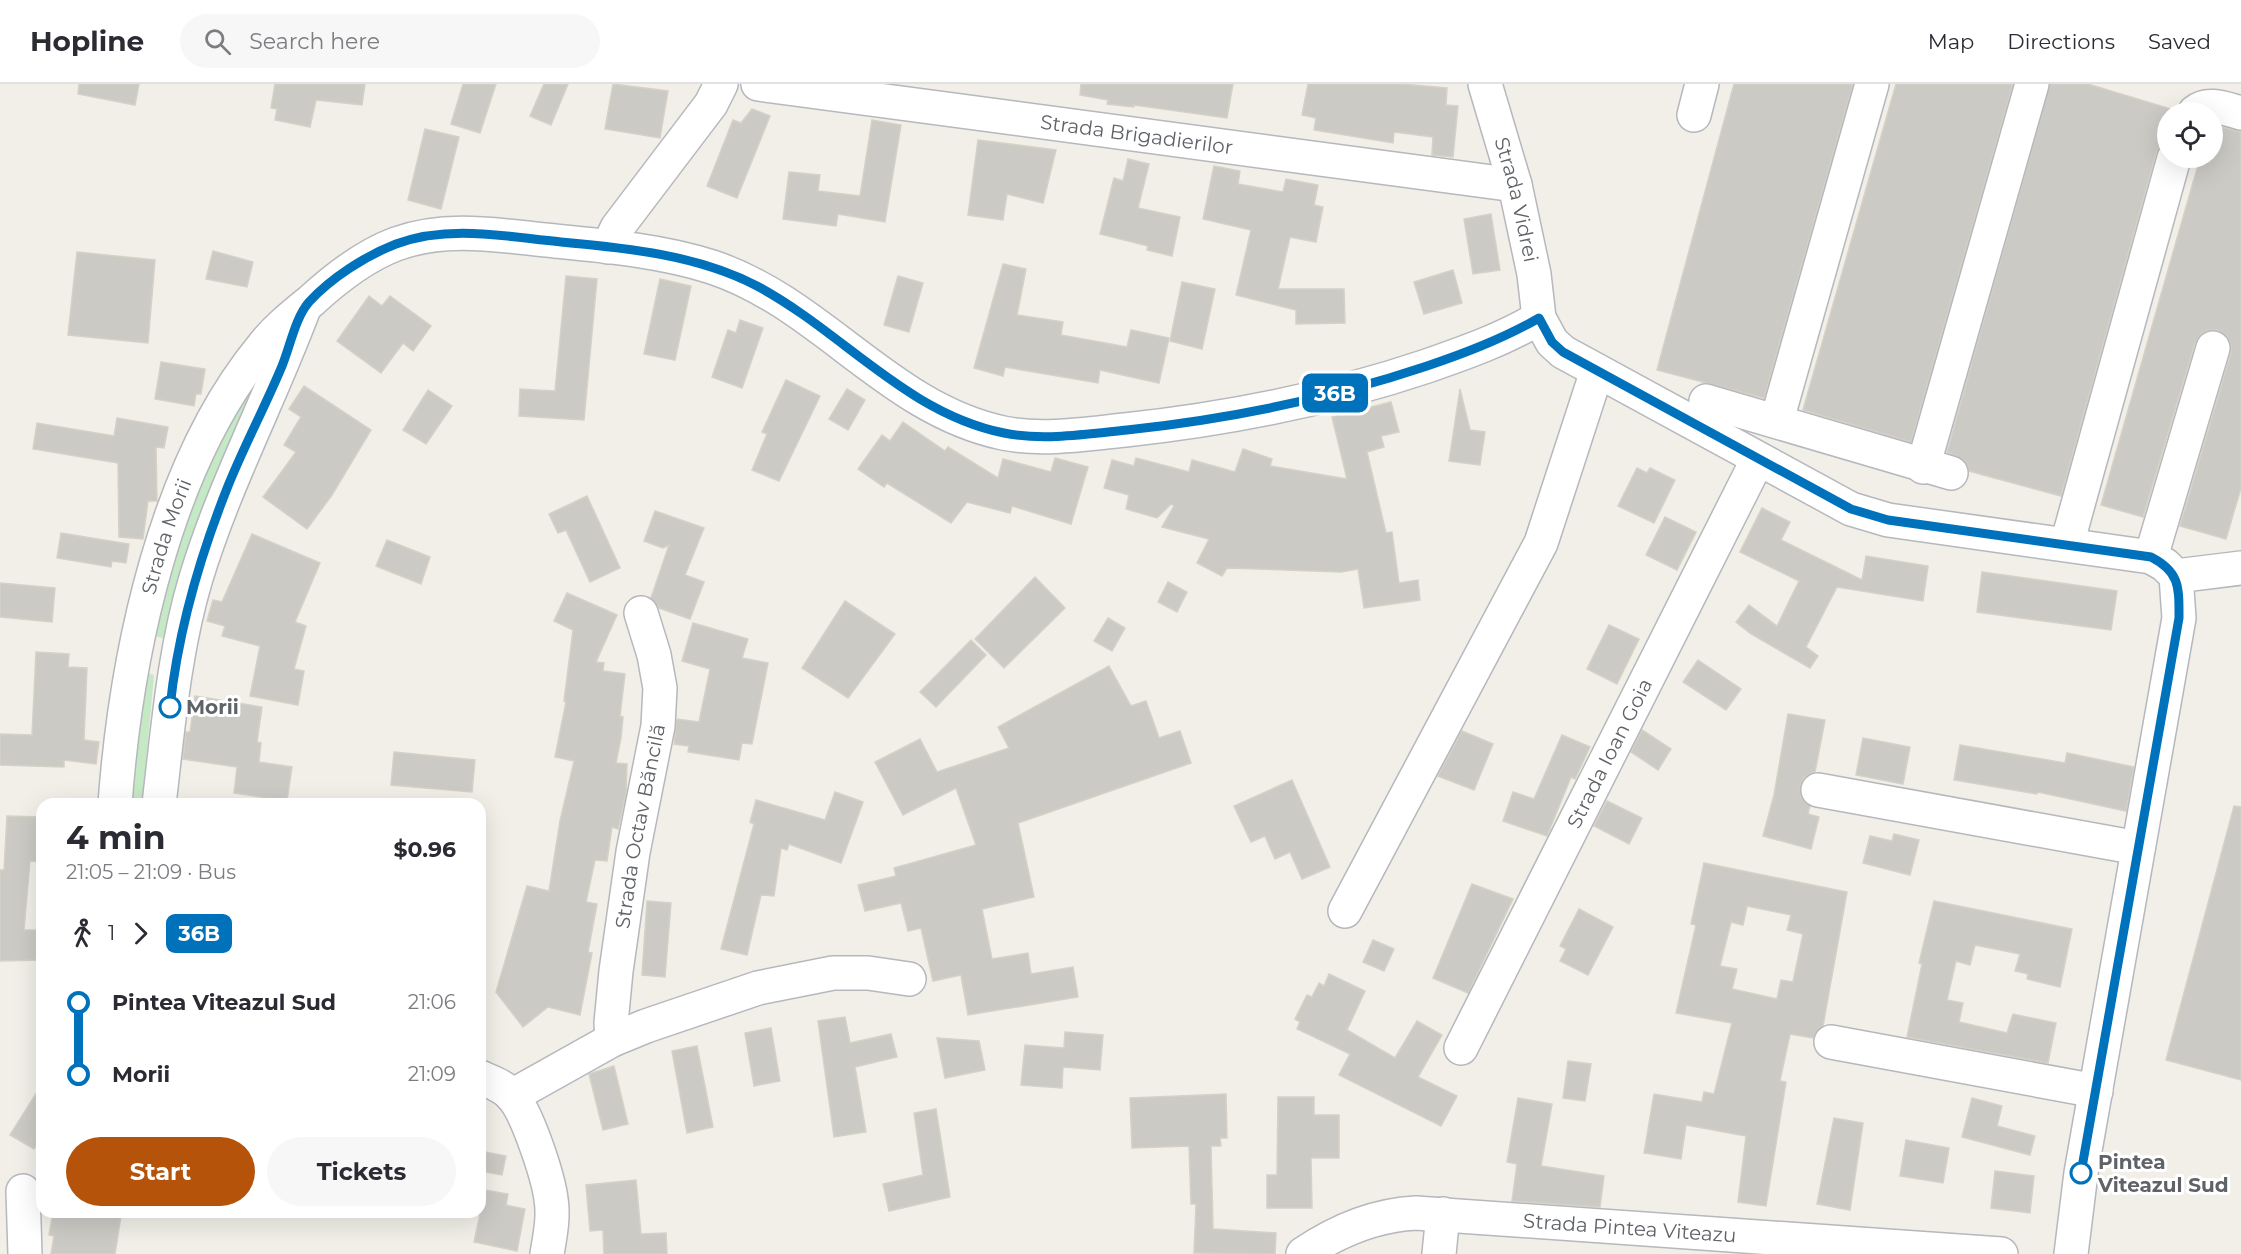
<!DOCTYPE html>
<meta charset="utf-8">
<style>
body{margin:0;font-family:Montserrat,sans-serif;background:#f7f7f7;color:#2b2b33;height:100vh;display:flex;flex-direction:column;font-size:22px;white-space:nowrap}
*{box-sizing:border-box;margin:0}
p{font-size:20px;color:#7c7c81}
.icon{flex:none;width:33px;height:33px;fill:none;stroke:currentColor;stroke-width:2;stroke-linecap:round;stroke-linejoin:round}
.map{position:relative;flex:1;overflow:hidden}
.sheet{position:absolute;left:36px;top:714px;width:450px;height:420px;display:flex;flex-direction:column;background:#fff;border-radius:18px;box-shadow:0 6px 24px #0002}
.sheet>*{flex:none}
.badge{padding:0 12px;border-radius:9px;font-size:21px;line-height:39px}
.controls{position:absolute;left:2157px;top:18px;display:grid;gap:12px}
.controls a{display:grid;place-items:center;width:66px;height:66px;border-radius:50%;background:#fff;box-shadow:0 6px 24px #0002;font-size:30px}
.map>.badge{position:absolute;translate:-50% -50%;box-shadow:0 0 0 3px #fff}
.legs{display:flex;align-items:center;gap:9px;height:66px;padding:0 30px;font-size:20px}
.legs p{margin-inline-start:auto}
.head{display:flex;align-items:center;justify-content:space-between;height:102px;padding:0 30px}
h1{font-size:33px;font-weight:700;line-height:45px}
.primary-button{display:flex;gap:12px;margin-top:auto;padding:12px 30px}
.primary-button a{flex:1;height:69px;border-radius:36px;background:#b45309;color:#fff;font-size:24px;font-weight:700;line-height:69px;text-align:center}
.primary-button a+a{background:#f7f7f7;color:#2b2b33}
ul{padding:0 30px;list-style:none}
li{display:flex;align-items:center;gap:21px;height:72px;font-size:22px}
li i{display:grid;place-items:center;width:9px;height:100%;margin:0 8px;background:currentColor}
li i::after{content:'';width:15px;height:15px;margin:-8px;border:4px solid;border-radius:50%;background:#fff}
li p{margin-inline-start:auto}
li:first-child i{background:linear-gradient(#0000 50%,currentColor 0)}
li:last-child i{background:linear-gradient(currentColor 50%,#0000 0)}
header{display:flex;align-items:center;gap:36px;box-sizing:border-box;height:84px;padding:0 30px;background:#fff;border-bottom:2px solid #e1e1e2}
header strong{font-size:28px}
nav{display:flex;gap:33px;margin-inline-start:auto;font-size:21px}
.search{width:420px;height:54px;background:#f7f7f7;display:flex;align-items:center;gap:15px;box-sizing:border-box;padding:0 21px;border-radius:33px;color:#7c7c81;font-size:22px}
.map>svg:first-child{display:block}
.green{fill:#c5e8c5}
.building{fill:#cccac5;stroke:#d6d1c6;stroke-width:1.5;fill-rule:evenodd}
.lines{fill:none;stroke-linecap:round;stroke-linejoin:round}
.minor-casing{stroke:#b5b8bc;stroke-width:36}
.minor{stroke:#fff;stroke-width:33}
.line-1-casing{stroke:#fff;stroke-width:14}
.line-1{stroke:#0072bc;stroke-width:9}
.stop-1-dot{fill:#fff;stroke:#0072bc;stroke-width:3}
.labels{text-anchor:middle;stroke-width:6;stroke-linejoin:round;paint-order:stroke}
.street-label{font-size:20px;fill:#5f6368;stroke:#fff}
.stop-label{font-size:20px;font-weight:bold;fill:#5f6368;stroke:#fff;text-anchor:start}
</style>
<header>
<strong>Hopline</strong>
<div class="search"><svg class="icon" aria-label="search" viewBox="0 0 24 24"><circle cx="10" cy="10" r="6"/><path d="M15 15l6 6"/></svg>Search here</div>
<nav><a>Map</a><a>Directions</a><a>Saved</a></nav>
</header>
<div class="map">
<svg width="2241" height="1170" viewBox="0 0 2241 1170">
<rect width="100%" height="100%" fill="#f1efe8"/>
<g class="green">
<polygon points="247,298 261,306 207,412 163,554 150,551 179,442"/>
<polygon points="145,588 154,591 142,720 126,720"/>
</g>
<g class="building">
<polygon points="79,0 139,0 135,21 78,10"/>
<polygon points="275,0 365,0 362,21 316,16 310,43 275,36 277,25 271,24"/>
<polygon points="463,0 496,0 480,49 451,40"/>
<polygon points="544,0 568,0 551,41 530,32"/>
<polygon points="613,0 668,7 660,54 605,45"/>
<polygon points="1081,0 1233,0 1227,34 1134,21 1134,23 1107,20 1108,16 1080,11"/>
<polygon points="1308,0 1402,0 1447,4 1446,21 1458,22 1453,73 1432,71 1433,53 1394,48 1393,59 1314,46 1316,34 1302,31"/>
<polygon points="1734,0 1853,0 1764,314 1657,286"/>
<polygon points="1896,0 2013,0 1911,358 1803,326"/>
<polygon points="2050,0 2088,0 2171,25 2168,28 2161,60 2156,69 2061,412 1969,387 1964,376 1947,368"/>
<polygon points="752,25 770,32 737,114 707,102 733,36 741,39"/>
<polygon points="872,36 901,41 885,138 838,130 836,142 783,135 789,88 820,91 818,107 860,112"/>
<polygon points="2212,41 2241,48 2241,404 2226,455 2180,442 2231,269 2231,260 2227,252 2218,246 2208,246 2201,250 2195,259 2143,433 2101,421 2200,74 2212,74"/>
<polygon points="425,45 459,53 441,125 408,116"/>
<polygon points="978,56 1056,66 1043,119 1007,110 1003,136 968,131"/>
<polygon points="1128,75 1149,80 1138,124 1180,133 1172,172 1147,166 1148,162 1100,150 1114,94 1123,97"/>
<polygon points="1214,82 1240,87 1238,100 1283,108 1286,95 1318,101 1314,121 1323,123 1316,158 1290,153 1278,205 1344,205 1345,239 1296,240 1296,226 1236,211 1251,146 1203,135"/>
<polygon points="1491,130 1500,186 1473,190 1464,135"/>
<polygon points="213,167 253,178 247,203 206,195"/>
<polygon points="77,168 155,176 148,259 68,251"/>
<polygon points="1003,180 1026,185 1017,231 1063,238 1061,251 1127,263 1131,246 1169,254 1159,299 1100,286 1098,299 1005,283 1003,292 974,284"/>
<polygon points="1453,186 1462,219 1424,230 1414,198"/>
<polygon points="566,192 597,195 584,336 519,332 520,305 555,307"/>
<polygon points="898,192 923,199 909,248 884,241"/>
<polygon points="660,195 691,202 675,276 644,270"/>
<polygon points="1182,198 1215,205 1202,265 1170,257"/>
<polygon points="369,212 382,222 390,212 431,242 413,267 403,259 381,289 337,257"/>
<polygon points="740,236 763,244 742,304 712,293 728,246 736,249"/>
<polygon points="161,278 205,285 201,310 196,310 194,322 155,315"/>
<polygon points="786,296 820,312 779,397 752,386 767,350 762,348"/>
<polygon points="304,302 371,346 332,411 307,445 263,413 296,368 284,361 301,333 289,325"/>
<polygon points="847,305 865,316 848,346 829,335"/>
<polygon points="1460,305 1470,346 1485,348 1480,381 1449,377"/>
<polygon points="428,306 452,322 426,360 403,346"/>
<polygon points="1391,318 1399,348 1381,352 1384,363 1367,368 1386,449 1392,448 1399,499 1418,496 1420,516 1364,524 1358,485 1341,488 1227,484 1222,492 1197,479 1209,455 1162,443 1174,422 1171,420 1157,434 1126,425 1129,411 1104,404 1112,376 1134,382 1136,374 1189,388 1192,376 1235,388 1243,365 1272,375 1270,382 1347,395 1332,333"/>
<polygon points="117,334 168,343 164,364 156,363 157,417 148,417 143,455 119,453 118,379 33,365 37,339 114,352"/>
<polygon points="903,338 945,367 948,363 998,394 1003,375 1051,388 1055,374 1088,383 1071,440 1012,422 1010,429 967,418 951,439 887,399 884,403 858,385 882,351 890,357"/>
<polygon points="1637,384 1647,389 1650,384 1675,396 1654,439 1618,422"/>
<polygon points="587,412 620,484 590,498 566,446 558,449 549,430"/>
<polygon points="1762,424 1790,438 1781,456 1862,496 1866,472 1928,482 1923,517 1837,503 1806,563 1818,572 1810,584 1751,550 1736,538 1749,521 1777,542 1799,497 1740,468"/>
<polygon points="655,427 704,444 685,491 704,498 690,535 659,524 651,514 669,461 663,464 644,457"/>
<polygon points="1665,433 1696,448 1677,486 1646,471"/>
<polygon points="61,449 129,460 126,479 112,477 111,483 57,474"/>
<polygon points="252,450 320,479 295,538 306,542 294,585 304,587 298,621 250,612 260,562 222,552 225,542 207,537 213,516 222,518"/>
<polygon points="387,456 430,473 421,500 376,482"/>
<polygon points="1982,488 2117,507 2111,546 1977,528"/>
<polygon points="1035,493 1065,524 1004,584 975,555"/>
<polygon points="1168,498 1187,508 1177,528 1158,518"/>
<polygon points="0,499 55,504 52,538 0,533"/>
<polygon points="567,509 617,531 596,578 604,579 603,587 625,590 620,632 623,633 621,654 616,679 627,680 626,709 618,745 612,743 607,777 595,776 586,818 597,820 588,868 592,869 580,931 548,923 523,943 496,908 527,802 549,807 560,737 574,677 555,673 566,618 564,617 573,546 554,537"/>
<polygon points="845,517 895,550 848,614 802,584"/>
<polygon points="1108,534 1125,544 1112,567 1094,557"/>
<polygon points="693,539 748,555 742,574 768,579 752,660 742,659 739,676 688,668 689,662 674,660 677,635 699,638 710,585 682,577"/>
<polygon points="1609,541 1639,555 1617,600 1587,585"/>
<polygon points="971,556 986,571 936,623 920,608"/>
<polygon points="36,568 69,570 68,583 87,584 84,656 99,658 96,680 64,676 64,683 0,681 0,650 32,651"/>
<polygon points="1698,576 1741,605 1726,626 1683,598"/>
<polygon points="1109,582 1131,622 1146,617 1159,654 1180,647 1191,679 1018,739 1034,813 982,825 992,875 1028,869 1031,890 1073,883 1078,913 968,931 961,891 933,897 921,844 908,847 901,819 865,827 858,801 896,792 894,784 976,761 956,704 903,731 875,678 920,655 937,688 1009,664 998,643"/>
<polygon points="195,612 262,623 257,658 261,659 259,678 292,683 287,717 234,709 237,683 183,675 186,648 190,648"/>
<polygon points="1788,630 1825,636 1815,688 1804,693 1800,703 1801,713 1810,722 1808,730 1819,733 1811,765 1763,752 1774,711"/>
<polygon points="1642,646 1671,665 1658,686 1631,668"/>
<polygon points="1462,647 1493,660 1474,706 1438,692"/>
<polygon points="1562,651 1590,663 1575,695 1571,693 1547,752 1503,737 1513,708 1534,715"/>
<polygon points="1863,654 1910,663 1903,700 1856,691"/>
<polygon points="1960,661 2065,679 2067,669 2134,683 2126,727 2038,708 2037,710 1954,696"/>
<polygon points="394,668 475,676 472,708 391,701"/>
<polygon points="1292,696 1330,783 1302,795 1290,768 1275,775 1265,752 1251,758 1234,722"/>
<polygon points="835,708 863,718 841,779 789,760 787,766 781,764 774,812 761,811 747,871 721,865 754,740 750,738 756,716 825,736"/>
<polygon points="1607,717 1642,734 1629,760 1594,742"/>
<polygon points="2234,722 2241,723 2241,996 2166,976"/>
<polygon points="7,732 42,733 42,778 30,777 24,846 42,846 42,876 0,877 0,786 4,786"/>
<polygon points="1894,750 1919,756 1910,791 1863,779 1870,752 1892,757"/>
<path d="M1704,779L1847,808L1823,942L1813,954L1790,950L1780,997L1786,998L1766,1122L1738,1118L1746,1052L1686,1041L1681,1075L1644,1069L1654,1010L1702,1018L1704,1008L1714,1010L1732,939L1676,929L1696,841L1691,840ZM1747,822L1791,831L1787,846L1803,850L1793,898L1781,896L1777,915L1732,905L1737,885L1720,882L1731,838L1743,841Z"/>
<polygon points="1472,800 1513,815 1468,909 1433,894"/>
<polygon points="647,817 671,819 665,893 642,891"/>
<polygon points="1934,817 2072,845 2060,903 2027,895 2028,890 2015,887 2020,870 1975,861 1970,881 1956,877 1947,916 1963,919 1959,938 2007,949 2013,930 2056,939 2048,979 1907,953 1922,880 1919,879"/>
<polygon points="1579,825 1613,843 1588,891 1560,877 1566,865 1560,862"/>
<polygon points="1373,856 1394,865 1384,887 1363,878"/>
<polygon points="1329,890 1365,907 1347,946 1395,974 1417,937 1442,951 1418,993 1457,1012 1441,1042 1339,991 1350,970 1297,945 1300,938 1295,935 1307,911 1312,913 1319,899 1324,902"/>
<polygon points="845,933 850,959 891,950 897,973 855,983 866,1048 834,1053 818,937"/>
<polygon points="771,944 780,997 754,1002 745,949"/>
<polygon points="1065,948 1103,951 1100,986 1063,983 1062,1004 1021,1001 1025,961 1064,964"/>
<polygon points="937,954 979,957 985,986 945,994"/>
<polygon points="697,962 713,1043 687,1049 672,967"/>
<polygon points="1568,977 1591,980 1585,1017 1563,1014"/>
<polygon points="614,982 628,1040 603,1046 589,990"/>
<polygon points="42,1000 42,1053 34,1065 10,1051"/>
<polygon points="1226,1010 1227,1054 1220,1054 1221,1062 1211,1062 1213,1145 1276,1149 1275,1170 1194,1169 1196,1120 1191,1120 1189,1062 1132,1064 1130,1014"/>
<polygon points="1278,1013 1314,1013 1314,1031 1339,1031 1339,1074 1311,1074 1312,1124 1267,1124 1267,1091 1277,1091"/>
<polygon points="1518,1014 1552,1020 1541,1082 1604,1092 1600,1123 1512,1117 1517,1080 1507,1078"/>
<polygon points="1972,1014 2002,1022 1997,1042 2035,1052 2030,1071 1962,1053"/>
<polygon points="936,1025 950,1113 889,1127 883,1100 923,1091 914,1029"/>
<polygon points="1834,1034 1863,1039 1850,1126 1817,1120"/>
<polygon points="1906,1056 1949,1064 1943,1099 1900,1092"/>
<polygon points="480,1067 506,1072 502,1091 480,1087"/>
<polygon points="1995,1087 2034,1092 2030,1129 1991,1124"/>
<polygon points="636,1096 641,1150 666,1149 667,1170 604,1170 603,1146 590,1147 586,1101"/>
<polygon points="485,1106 508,1110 506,1121 525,1125 517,1167 474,1158"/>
<polygon points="53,1128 96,1128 121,1132 115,1170 51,1170 54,1152 49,1151"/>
</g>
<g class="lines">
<g class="minor-casing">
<g id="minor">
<path id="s1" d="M758,0L1515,101"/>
<path id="s2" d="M1485,0L1515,101L1534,190L1539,234L1552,258L1563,268L1851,425L1888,436L2151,473L2165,481L2176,492"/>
<path d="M2195,28C2208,17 2226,25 2241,29"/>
<polyline points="1694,31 1702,0"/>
<polyline points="608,163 617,144 711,20 721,0"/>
<polyline points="1706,317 1951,389"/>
<polyline points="1777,336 1872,0"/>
<polyline points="1923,383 2032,0"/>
<polyline points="2067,460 2174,74"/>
<polyline points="2151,473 2213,264"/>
<polyline points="2176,492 2241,484"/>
<polyline points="1818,706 2138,764"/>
<path id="s3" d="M115,720C126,570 165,380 263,262C276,245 295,230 311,217C336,194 364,172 396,160C448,141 502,152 555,157C607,162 662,167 712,183C821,219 889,325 1003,349C1042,357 1086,350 1125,346C1228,335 1329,315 1427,282C1467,268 1504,255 1539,234"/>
<path d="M159,720C168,645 174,567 196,494C224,402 269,317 303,227"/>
<polyline points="1345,827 1541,459 1597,287"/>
<path id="s4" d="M612,956L611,939L616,887L633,768L658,642L660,604L654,571L641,529"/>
<polyline points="1831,958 2096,1007"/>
<path id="s5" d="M1461,964L1758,375"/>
<path d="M480,993C491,998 504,1002 512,1012C527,1028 548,1092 551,1115C554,1133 550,1152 547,1170"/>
<polyline points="512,1012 612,956 646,942 758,904 833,889 868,889 909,895"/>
<polyline points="23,1107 25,1170"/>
<path id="s6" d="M1303,1170C1337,1147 1375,1131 1416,1129L2001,1170"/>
<polyline points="1439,1170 1443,1130"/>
<polyline points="2071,1170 2081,1089 2179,534 2176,492"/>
</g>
</g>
<use href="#minor" class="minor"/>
</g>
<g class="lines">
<g class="line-1-casing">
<path id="line-1" d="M170,623C178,548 200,472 228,402C244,362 265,323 282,282C290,263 295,234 309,218C331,194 365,172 396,160C450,140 507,153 561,158C627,164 698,171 757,202C843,248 906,329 1004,349C1043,357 1088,350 1127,346C1229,335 1329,315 1427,282C1466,269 1503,255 1539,234L1552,258L1563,268L1851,425L1888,436L2151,473C2180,488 2179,503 2179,534L2081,1089"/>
</g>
<use href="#line-1" class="line-1"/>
</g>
<g class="stop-1-dot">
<circle cx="170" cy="623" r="10"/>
<circle cx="2081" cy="1089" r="10"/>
</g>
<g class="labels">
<g class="street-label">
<text dy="7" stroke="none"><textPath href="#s1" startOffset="382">Strada Brigadierilor</textPath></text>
<text dy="7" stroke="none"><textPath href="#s2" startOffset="120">Strada Vidrei</textPath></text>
<text dy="7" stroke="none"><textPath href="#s3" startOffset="273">Strada Morii</textPath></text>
<text dy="7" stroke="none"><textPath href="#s5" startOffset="330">Strada Ioan Goia</textPath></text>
<text dy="7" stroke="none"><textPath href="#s4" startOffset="216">Strada Octav Băncilă</textPath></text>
<text dy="7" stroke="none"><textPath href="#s6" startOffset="336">Strada Pintea Viteazu</textPath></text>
</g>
<g class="stop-label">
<text x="186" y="630">Morii</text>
<text x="2098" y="1085">Pintea<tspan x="2098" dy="23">Viteazul Sud</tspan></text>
</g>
</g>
</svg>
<div class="controls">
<a><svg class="icon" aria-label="locate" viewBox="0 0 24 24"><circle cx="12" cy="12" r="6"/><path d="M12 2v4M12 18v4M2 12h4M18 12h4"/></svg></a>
</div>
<b class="badge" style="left:1335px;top:309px;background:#0072bc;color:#fff">36B</b>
<section class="sheet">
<div class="head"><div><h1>4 min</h1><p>21:05 – 21:09 · Bus</p></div><b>$0.96</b></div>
<div class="legs"><svg class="icon" aria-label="walk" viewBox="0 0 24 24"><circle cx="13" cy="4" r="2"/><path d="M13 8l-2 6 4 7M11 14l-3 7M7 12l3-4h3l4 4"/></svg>1<svg class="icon" aria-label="forward" viewBox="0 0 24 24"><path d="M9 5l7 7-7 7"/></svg><b class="badge" style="background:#0072bc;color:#fff">36B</b></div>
<ul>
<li><i style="color:#0072bc"></i><b>Pintea Viteazul Sud</b><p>21:06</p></li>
<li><i style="color:#0072bc"></i><b>Morii</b><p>21:09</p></li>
</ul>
<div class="primary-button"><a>Start</a><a>Tickets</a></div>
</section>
</div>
